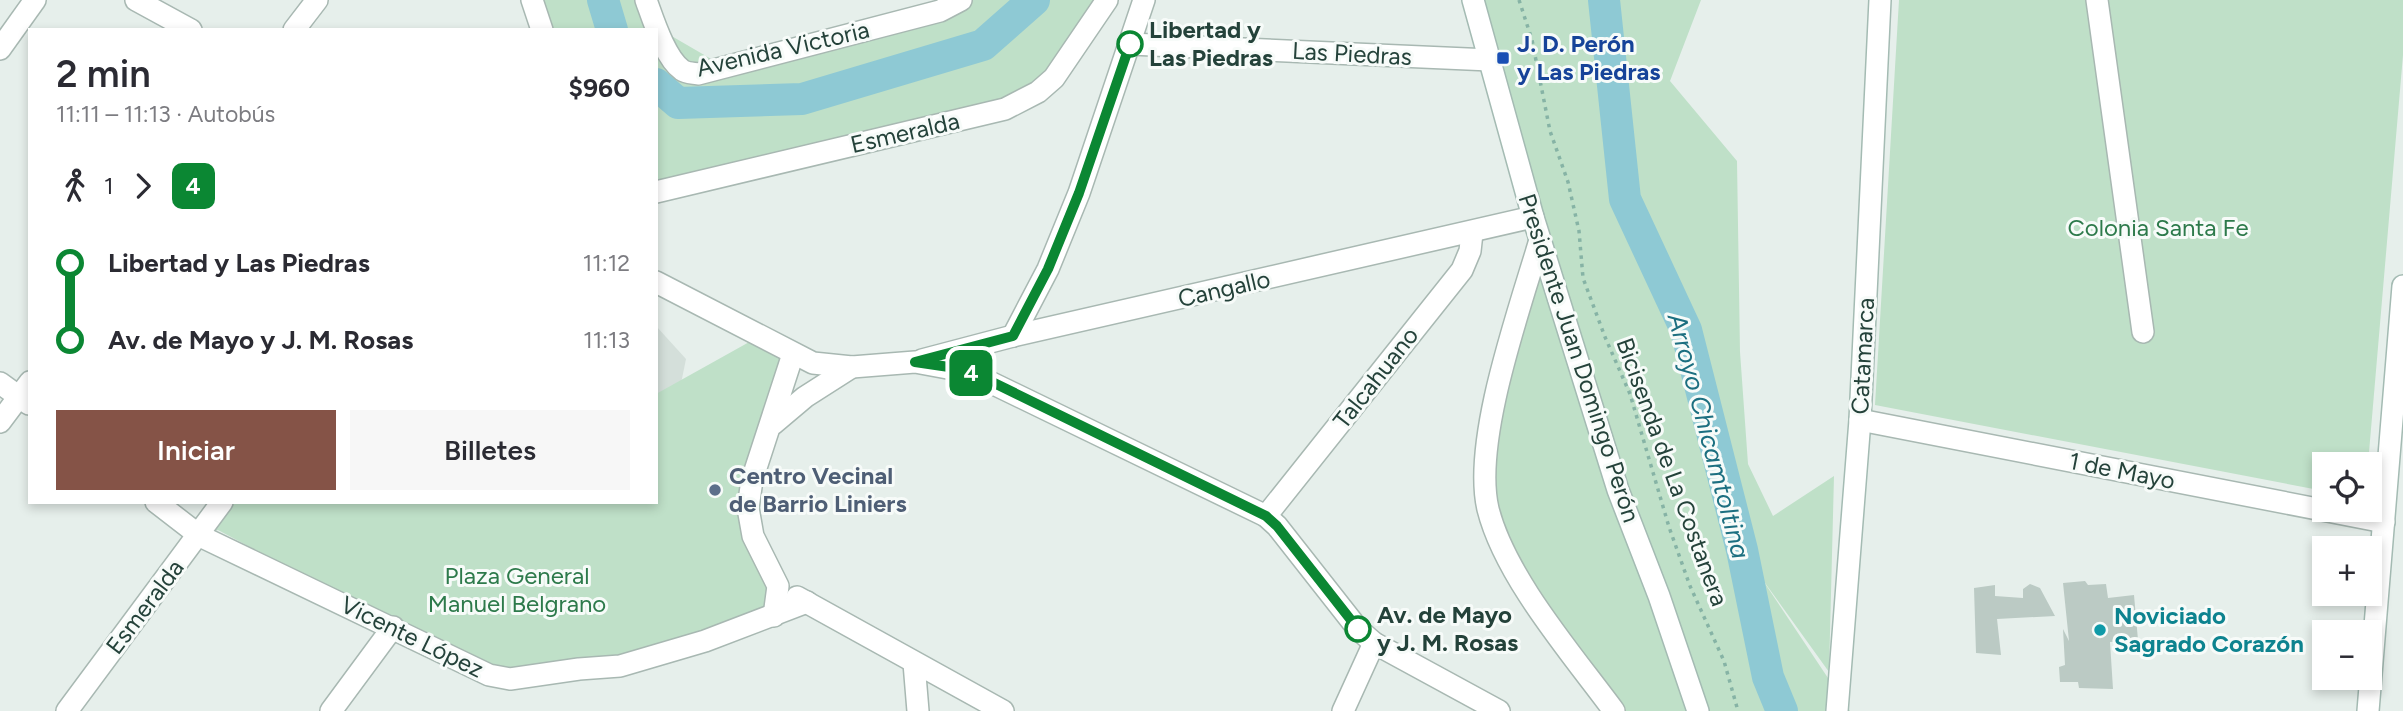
<!DOCTYPE html>
<html lang="es">
<meta charset="utf-8">
<style>
body{margin:0;font-family:Figtree,sans-serif;background:#f7f7f7;color:#2b2b33;height:100vh;display:flex;flex-direction:column;font-size:26px;white-space:nowrap}
*{box-sizing:border-box;margin:0}
p{font-size:23px;color:#7c7c81}
.icon{flex:none;width:38px;height:38px;fill:none;stroke:currentColor;stroke-width:2;stroke-linecap:round;stroke-linejoin:round}
.map{position:relative;flex:1;overflow:hidden}
.drawer{position:absolute;left:28px;top:28px;width:630px;height:476px;display:flex;flex-direction:column;background:#fff;border-radius:0px;box-shadow:0 4px 10px #0003}
.drawer>*{flex:none}
.badge{padding:0 14px;border-radius:10px;font-size:24px;line-height:46px}
.controls{position:absolute;left:2312px;top:452px;display:grid;gap:14px}
.controls a{display:grid;place-items:center;width:70px;height:70px;border-radius:0px;background:#fff;box-shadow:0 4px 10px #0003;font-size:35px}
.map>.badge{position:absolute;translate:-50% -50%;box-shadow:0 0 0 4px #fff}
.legs{display:flex;align-items:center;gap:10px;height:77px;padding:0 28px;font-size:23px}
.legs p{margin-inline-start:auto}
.headline{display:flex;align-items:center;justify-content:space-between;height:119px;padding:0 28px}
h1{font-size:38px;font-weight:600;line-height:52px}
.cta{display:flex;gap:14px;margin-top:auto;padding:14px 28px}
.cta a{flex:1;height:80px;border-radius:0px;background:#855347;color:#fff;font-size:28px;font-weight:600;line-height:80px;text-align:center}
.cta a+a{background:#f7f7f7;color:#2b2b33}
ul{padding:0 28px;list-style:none}
li{display:flex;align-items:center;gap:24px;height:77px;font-size:26px}
li i{display:grid;place-items:center;width:10px;height:100%;margin:0 9px;background:currentColor}
li i::after{content:'';width:18px;height:18px;margin:-9px;border:5px solid;border-radius:50%;background:#fff}
li p{margin-inline-start:auto}
li:first-child i{background:linear-gradient(#0000 50%,currentColor 0)}
li:last-child i{background:linear-gradient(currentColor 50%,#0000 0)}
.map>svg:first-child{display:block}
.built{fill:#d4dfda}
.green{fill:#bfe0c8}
.lines{fill:none;stroke-linecap:round;stroke-linejoin:round}
.river{stroke:#8ec9d4;stroke-width:32}
.building{fill:#bbcac4}
.street-casing{stroke:#a8b8b2;stroke-width:24}
.secondary-casing{stroke:#a4bbb3;stroke-width:24}
.path{stroke:#86b3a5;stroke-width:3.5;stroke-dasharray:3.5 5;stroke-linecap:butt}
.street{stroke:#fff;stroke-width:21}
.secondary{stroke:#fff;stroke-width:21}
.line-1-casing{stroke:#fff;stroke-width:16}
.line-1{stroke:#0b8733;stroke-width:10}
.stop-1-dot{fill:#fff;stroke:#0b8733;stroke-width:3.5}
.transit-dot{fill:#1a4fb4;stroke:#f7fbf9;stroke-width:2.5}
.service-dot{fill:#5c6f8a;stroke:#f7fbf9;stroke-width:2.5}
.culture-dot{fill:#0f9aa8;stroke:#f7fbf9;stroke-width:2.5}
.labels{text-anchor:middle;stroke-width:6;stroke-linejoin:round;paint-order:stroke}
.stop-label{font-size:24px;font-weight:bold;fill:#24423a;stroke:#f7fbf9;text-anchor:start}
.transit-label{font-size:24px;font-weight:bold;fill:#164399;stroke:#f7fbf9;text-anchor:start}
.street-label{font-size:24px;fill:#24423a;stroke:#f7fbf9}
.park-label{font-size:24px;fill:#2d7a4b;stroke:#f7fbf9}
.service-label{font-size:24px;font-weight:bold;fill:#4e5e75;stroke:#f7fbf9;text-anchor:start}
.culture-label{font-size:24px;font-weight:bold;fill:#0d838f;stroke:#f7fbf9;text-anchor:start}
.water-label{font-size:26px;font-style:italic;fill:#1c6f80;stroke:#f7fbf9}
</style>
<div class="map">
<svg width="2403" height="711" viewBox="0 0 2403 711">
<rect width="100%" height="100%" fill="#e6efeb"/>
<polygon class="built" points="656,326 686,359 677,403 656,409"/>
<g class="green">
<polygon points="532,0 646,0 656,27 725,67 961,0 1107,0 1038,92 656,192 656,30 542,30"/>
<polygon points="1474,0 1701,0 1670,81 1737,161 1740,352 1748,464 1773,516 1834,476 1829,672 1760,576 1850,711 1614,711 1504,548 1485,479 1540,240"/>
<polygon points="1899,0 2403,0 2403,55 2368,464 2324,464 2324,491 1875,405"/>
<polygon points="760,336 793,354 748,508 778,586 774,616 620,666 489,675 218,530 200,536 221,505 228,514 227,502 656,502 656,394"/>
</g>
<g class="lines">
<g class="river">
<polyline points="603,0 612,30"/>
<polyline points="1604,0 1625,199 1686,330 1742,550 1768,677 1782,711"/>
<polyline points="656,84 678,103 802,99 983,45 1034,0"/>
</g>
</g>
<g class="building">
<polygon points="2085,581 2088,585 2106,584 2108,598 2134,595 2138,640 2110,642 2113,689 2079,688 2078,682 2060,682 2059,667 2065,665 2063,629 2069,641 2063,583"/>
<polygon points="2030,584 2040,588 2055,616 1997,619 2001,655 1976,653 1974,588 1995,585 1995,596 2023,598 2023,589"/>
</g>
<g class="lines">
<g class="street-casing">
<g id="street">
<polyline points="136,0 191,30"/>
<polyline points="532,0 542,30"/>
<path d="M646,0C653,19 665,58 682,70C686,73 692,73 698,74L940,11L961,0"/>
<polyline points="2097,0 2143,332"/>
<polyline points="294,30 317,0"/>
<polyline points="1130,44 1490,60"/>
<polyline points="0,49 35,0"/>
<polyline points="656,192 1005,109 1038,92 1054,78 1107,0"/>
<path d="M1540,240C1520,308 1472,441 1488,509C1505,577 1572,654 1614,711"/>
<polyline points="656,282 813,363 852,367 915,362 969,372 1266,516 1277,526 1358,629 1374,643 1499,711"/>
<polyline points="1013,336 1048,269 1079,193 1144,0"/>
<polyline points="922,360 1013,336 1533,217"/>
<polyline points="0,383 29,404"/>
<polyline points="1860,420 2384,522"/>
<polyline points="0,422 30,382"/>
<polyline points="773,424 805,397 852,367"/>
<polyline points="156,502 200,536 489,675 510,679 579,669 620,666 705,641 807,602"/>
<polyline points="1266,516 1462,270 1470,251 1472,233"/>
<polyline points="797,597 1003,711"/>
<polyline points="774,616 778,586 753,536 748,508 752,480 793,354"/>
<polyline points="914,663 918,711"/>
<polyline points="67,711 222,502"/>
<polyline points="331,711 393,627"/>
<polyline points="1343,711 1374,643"/>
</g>
</g>
<g class="secondary-casing">
<g id="secondary">
<polyline points="1473,0 1533,217 1618,490 1659,596 1698,711"/>
<polyline points="1837,711 1860,420 1880,0"/>
<polyline points="2368,711 2403,286"/>
</g>
</g>
<polyline class="path" points="1519,0 1532,40 1550,131 1568,182 1579,231 1583,278 1605,337 1630,394 1669,527 1690,586 1724,661 1738,711"/>
<use href="#street" class="street"/>
<use href="#secondary" class="secondary"/>
</g>
<g class="lines">
<g class="line-1-casing">
<polyline id="line-1" points="1130,44 1079,193 1048,269 1013,336 915,362 949,367 988,380 1266,516 1277,526 1358,629"/>
</g>
<use href="#line-1" class="line-1"/>
</g>
<g class="stop-1-dot">
<circle cx="1130" cy="44" r="12"/>
<circle cx="1358" cy="629" r="12"/>
</g>
<rect class="transit-dot" x="1496" y="51" width="14" height="14" rx="3.5"/>
<circle class="service-dot" cx="715" cy="490" r="7"/>
<circle class="culture-dot" cx="2100" cy="630" r="7"/>
<g class="labels">
<g class="stop-label">
<text x="1149" y="38">Libertad y<tspan x="1149" dy="28">Las Piedras</tspan></text>
<text x="1377" y="623">Av. de Mayo<tspan x="1377" dy="28">y J. M. Rosas</tspan></text>
</g>
<g class="transit-label">
<text x="1517" y="52">J. D. Perón<tspan x="1517" dy="28">y Las Piedras</tspan></text>
</g>
<g class="street-label">
<text transform="translate(783 49) rotate(-13)" y="8">Avenida Victoria</text>
<text transform="translate(1352 54) rotate(3)" y="8">Las Piedras</text>
<text transform="translate(905 133) rotate(-13)" y="8">Esmeralda</text>
<text transform="translate(1224 289) rotate(-13)" y="8">Cangallo</text>
<text transform="translate(1863 356) rotate(-87)" y="8">Catamarca</text>
<text transform="translate(1579 358) rotate(72)" y="8">Presidente Juan Domingo Perón</text>
<text transform="translate(1376 378) rotate(-52)" y="8">Talcahuano</text>
<text transform="translate(2122 471) rotate(11)" y="8">1 de Mayo</text>
<text transform="translate(1672 472) rotate(70)" y="8">Bicisenda de La Costanera</text>
<text transform="translate(145 607) rotate(-53)" y="8">Esmeralda</text>
<text transform="translate(412 637) rotate(26)" y="8">Vicente López</text>
</g>
<g class="park-label">
<text x="2158" y="236">Colonia Santa Fe</text>
<text x="517" y="584">Plaza General<tspan x="517" dy="28">Manuel Belgrano</tspan></text>
</g>
<g class="service-label">
<text x="729" y="484">Centro Vecinal<tspan x="729" dy="28">de Barrio Liniers</tspan></text>
</g>
<g class="culture-label">
<text x="2114" y="624">Noviciado<tspan x="2114" dy="28">Sagrado Corazón</tspan></text>
</g>
<g class="water-label">
<text transform="translate(1709 436) rotate(75)" y="9">Arroyo Chicamtoltina</text>
</g>
</g>
</svg>
<div class="controls">
<a><svg class="icon" aria-label="locate" viewBox="0 0 24 24"><circle cx="12" cy="12" r="6"/><path d="M12 2v4M12 18v4M2 12h4M18 12h4"/></svg></a>
<a>+</a>
<a>−</a>
</div>
<b class="badge" style="left:971px;top:373px;background:#0b8733;color:#fff">4</b>
<section class="drawer">
<div class="headline"><div><h1>2 min</h1><p>11:11 – 11:13 · Autobús</p></div><b>$960</b></div>
<div class="legs"><svg class="icon" aria-label="walk" viewBox="0 0 24 24"><circle cx="13" cy="4" r="2"/><path d="M13 8l-2 6 4 7M11 14l-3 7M7 12l3-4h3l4 4"/></svg>1<svg class="icon" aria-label="forward" viewBox="0 0 24 24"><path d="M9 5l7 7-7 7"/></svg><b class="badge" style="background:#0b8733;color:#fff">4</b></div>
<ul>
<li><i style="color:#0b8733"></i><b>Libertad y Las Piedras</b><p>11:12</p></li>
<li><i style="color:#0b8733"></i><b>Av. de Mayo y J. M. Rosas</b><p>11:13</p></li>
</ul>
<div class="cta"><a>Iniciar</a><a>Billetes</a></div>
</section>
</div>
